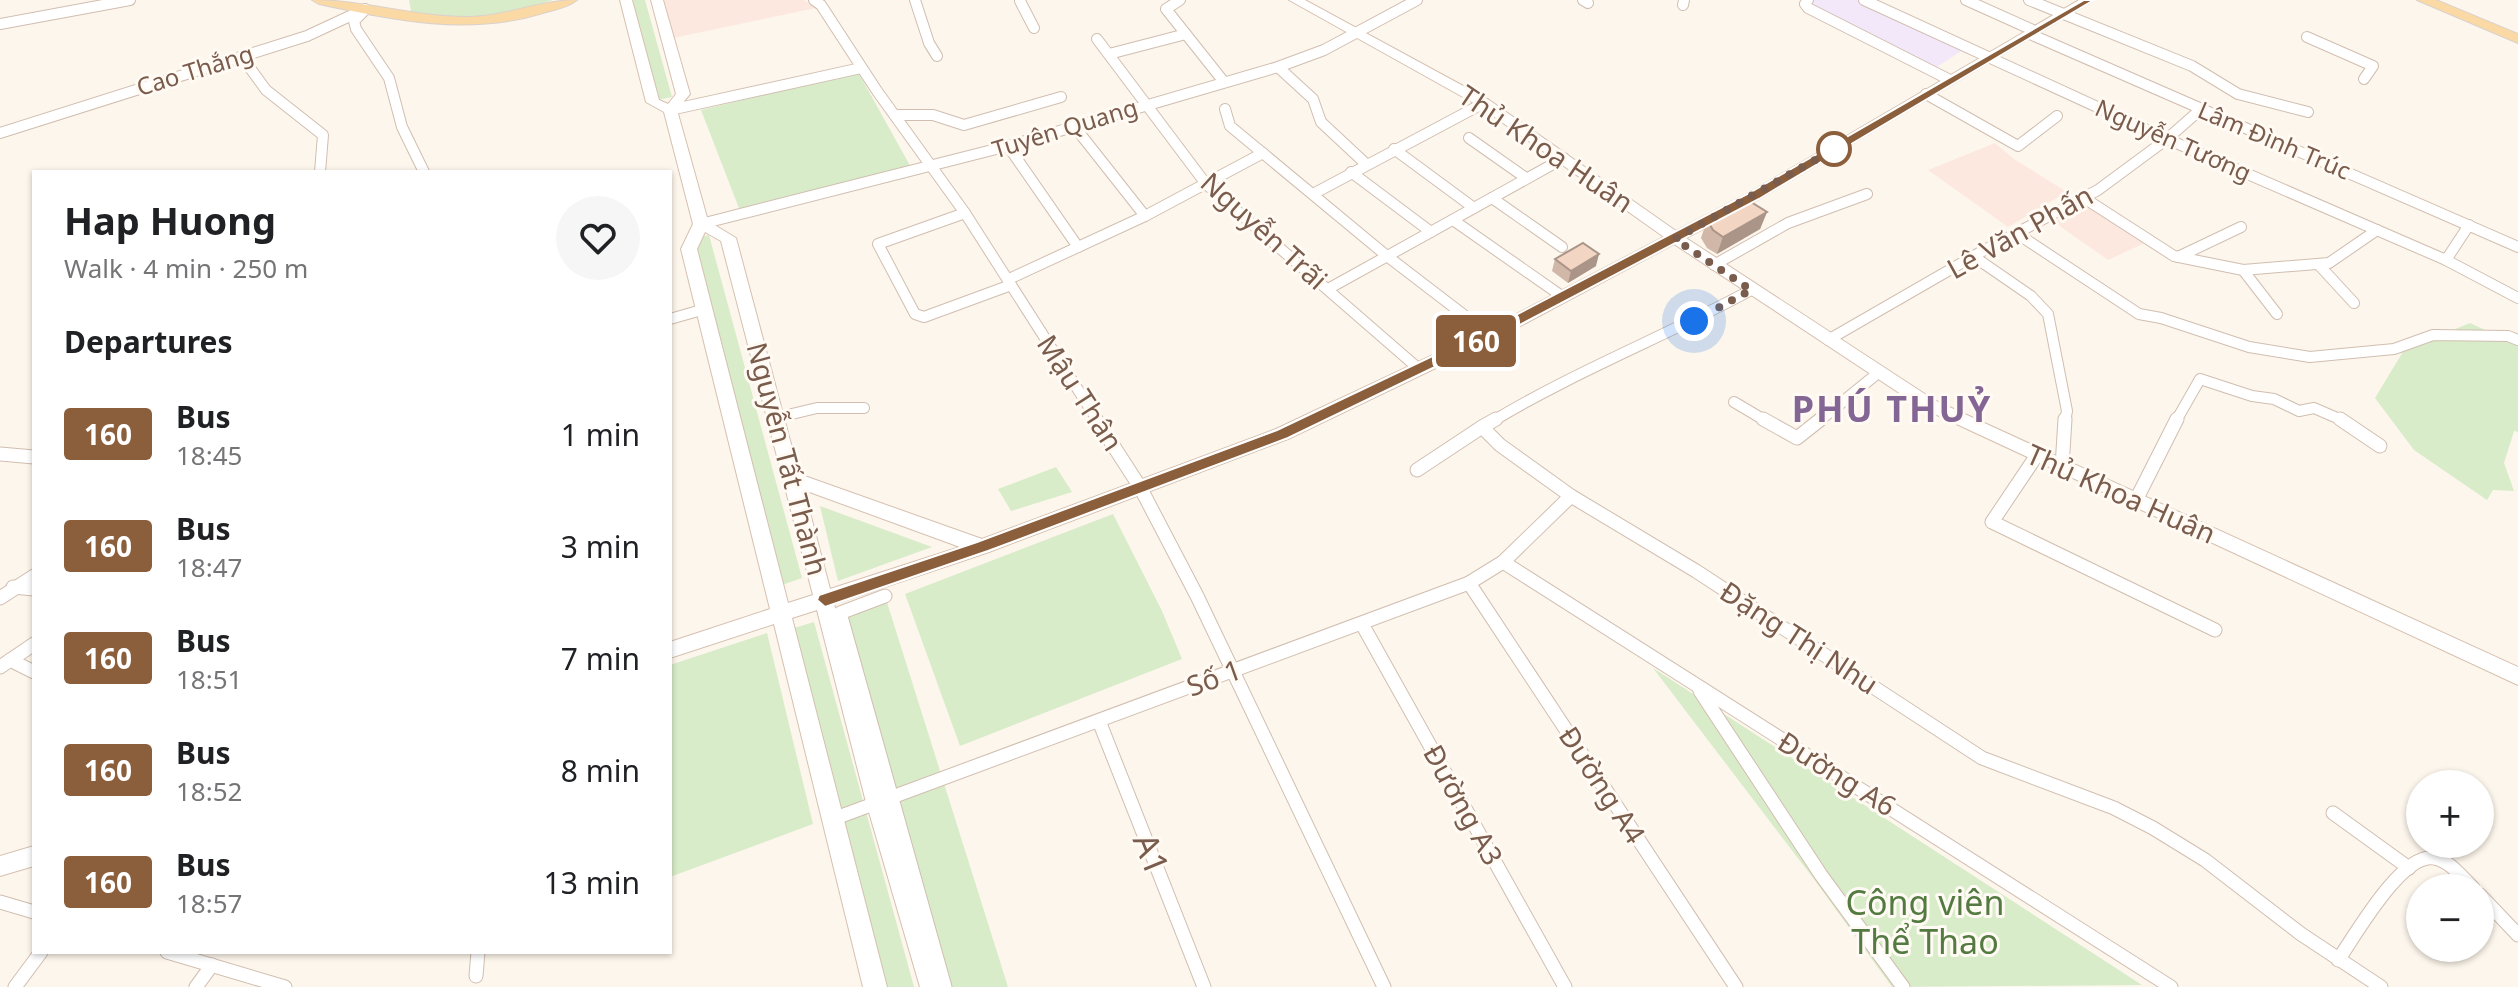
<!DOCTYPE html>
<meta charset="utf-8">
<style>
body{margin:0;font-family:"Noto Sans",sans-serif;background:#f6f6f6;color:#202124;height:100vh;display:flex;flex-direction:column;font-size:30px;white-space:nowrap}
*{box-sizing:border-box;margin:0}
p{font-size:26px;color:#757577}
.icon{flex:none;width:44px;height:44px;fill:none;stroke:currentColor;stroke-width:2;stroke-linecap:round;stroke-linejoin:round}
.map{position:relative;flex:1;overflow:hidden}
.panel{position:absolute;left:32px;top:170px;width:640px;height:784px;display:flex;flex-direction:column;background:#fff;border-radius:0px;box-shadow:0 2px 6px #0004}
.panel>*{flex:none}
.badge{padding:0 16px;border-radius:6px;font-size:28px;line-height:52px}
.buttons{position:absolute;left:2406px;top:770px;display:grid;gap:16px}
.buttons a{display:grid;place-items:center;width:88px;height:88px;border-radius:50%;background:#fff;box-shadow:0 2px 6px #0004;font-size:40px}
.you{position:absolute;width:40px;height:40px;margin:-20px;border:6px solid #fff;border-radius:50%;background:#1a73e8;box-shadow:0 0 0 12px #1a73e833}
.map>.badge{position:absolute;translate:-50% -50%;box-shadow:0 0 0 4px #fff}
h2{padding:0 32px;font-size:30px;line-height:72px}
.round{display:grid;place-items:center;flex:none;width:84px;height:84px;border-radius:42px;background:#f6f6f6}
.head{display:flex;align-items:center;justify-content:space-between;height:136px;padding:0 32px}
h1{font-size:38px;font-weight:700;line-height:60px}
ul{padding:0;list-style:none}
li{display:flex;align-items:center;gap:24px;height:112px;padding:0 32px}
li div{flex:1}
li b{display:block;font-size:30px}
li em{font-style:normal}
li .badge{min-width:88px;font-weight:700;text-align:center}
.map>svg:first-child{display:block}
.commercial{fill:#fde8e0}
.education{fill:#f3e8fa}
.green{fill:#d8ecc9}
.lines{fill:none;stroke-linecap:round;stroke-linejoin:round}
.street-far1-casing{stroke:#d1beb0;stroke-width:12}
.street-casing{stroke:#d1beb0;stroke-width:15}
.secondary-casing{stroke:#d6c0b0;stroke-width:2}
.primary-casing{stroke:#dad1cd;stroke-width:2}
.street-far1{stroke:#fff;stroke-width:10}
.street{stroke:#fff;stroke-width:13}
.secondary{fill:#fff;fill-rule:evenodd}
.primary{fill:#fbd9a5;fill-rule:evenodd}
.wall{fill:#d1b7a8}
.shaded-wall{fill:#aa9588}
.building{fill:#f3d5c3;stroke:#aa9588;stroke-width:2}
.line{fill:#8b5e3c;stroke:#fff;stroke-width:2}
.walk{stroke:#7a5c4d;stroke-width:8;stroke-dasharray:0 14.4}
.stop-dot{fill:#fff;stroke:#8b5e3c;stroke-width:4}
.labels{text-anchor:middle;stroke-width:6;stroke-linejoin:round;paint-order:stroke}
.far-street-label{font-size:24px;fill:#7a5c4d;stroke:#fffaf3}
.street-label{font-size:28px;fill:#7a5c4d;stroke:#fffaf3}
.near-street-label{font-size:34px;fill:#7a5c4d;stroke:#fffaf3}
.near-park-label{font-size:34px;fill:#537a41;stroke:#fffaf3}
.district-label{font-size:36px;font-weight:bold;letter-spacing:2px;fill:#846695;stroke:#fffaf3}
</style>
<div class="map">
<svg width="2518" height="987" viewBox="0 0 2518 987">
<rect width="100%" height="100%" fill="#fdf6ec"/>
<g class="commercial">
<polygon points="663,0 804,0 816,8 673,38"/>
<polygon points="1995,143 2014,159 2067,192 2008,227 1928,170"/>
<polygon points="2087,201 2147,242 2108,260 2054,222"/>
</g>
<polygon class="education" points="1808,0 1858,0 1963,50 1932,70 1803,3"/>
<g class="green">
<path d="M409,0H553C510,15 456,25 411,11Z"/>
<polygon points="629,0 645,0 672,97 653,101"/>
<polygon points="858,72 913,171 742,216 701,110"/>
<polygon points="709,235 802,578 782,585 692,239"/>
<polygon points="2470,323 2518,345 2518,432 2514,431 2504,463 2514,491 2493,490 2487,500 2414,450 2375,398 2404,350"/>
<polygon points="1056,467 1072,492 1011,511 998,489"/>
<polygon points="820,506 932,547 838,581"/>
<polygon points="1113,514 1162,611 1182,659 960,746 905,594"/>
<polygon points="885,596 1008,987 945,987 840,613"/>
<polygon points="814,622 914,987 884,987 794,628"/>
<polygon points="767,633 813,824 670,877 670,665"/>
<polygon points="1653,668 2142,985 1892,987 1816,882"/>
</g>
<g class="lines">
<g class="street-far1-casing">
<g id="street-far1">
<polyline points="814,0 821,5 877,91 965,213 1098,421"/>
<polyline points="915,0 929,43 937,56"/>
<polyline points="1180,0 1166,9 1224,82"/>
<polyline points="1583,0 1588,3"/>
<polyline points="1808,0 1805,4 1808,8 1950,80"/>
<polyline points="1864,0 2167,139 2446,260 2469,225"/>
<polyline points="1966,0 2035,31"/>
<polyline points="2029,0 2192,66 2238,94 2308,112"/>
<polyline points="1020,1 1034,28"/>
<polyline points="1683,5 1684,0"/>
<polyline points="363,12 354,21 356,29 389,78 402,127 424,172"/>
<polyline points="0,24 130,0"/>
<polyline points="2030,34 2518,247"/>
<polyline points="2307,37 2373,66 2364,79"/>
<polyline points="1097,39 1206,184 1419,369"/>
<polyline points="1109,54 1186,34"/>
<polyline points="242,57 266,90 323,135 320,172"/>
<polyline points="1278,67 1313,99 1321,122 1366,164"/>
<polyline points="1926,94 2018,146 2057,116"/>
<polyline points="1225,109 1230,126 1387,256 1490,335"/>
<polyline points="670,110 861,68"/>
<polyline points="895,115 933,115 964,125 1061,97"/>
<polyline points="1074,126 1145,216"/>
<polyline points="0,133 307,36 365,9"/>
<polyline points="1469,138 1526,178"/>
<polyline points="1008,146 1078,247"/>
<polyline points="1394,149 1474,208"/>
<polyline points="1351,172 1431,232"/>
<polyline points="1313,194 1484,103"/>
<polyline points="1492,198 1562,247"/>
<polyline points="2084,198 2174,256 2243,270 2329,263 2377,230"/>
<polyline points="965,213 878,244 915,314 924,317 1011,285"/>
<polyline points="1453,220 1563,297"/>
<polyline points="701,224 1008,146 1278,67 1324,50 1417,0"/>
<polyline points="2016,233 2139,314 2161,318 2249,347 2310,357 2394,349 2433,335 2508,336 2518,340"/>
<polyline points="1973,256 2031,296 2048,314 2067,411 2065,421"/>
<polyline points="2178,257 2241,227"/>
<polyline points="2446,260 2518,298"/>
<polyline points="1714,265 1788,223 1867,194"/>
<polyline points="2319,265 2354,303"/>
<polyline points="2243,270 2277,314"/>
<polyline points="1009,279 1145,216 1263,153"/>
<polyline points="1328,289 1564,158"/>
<polyline points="670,319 705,309"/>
<polyline points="1828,340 1979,253 2098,190 2167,139 2201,109"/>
<polyline points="1734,402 1766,421"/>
<polyline points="775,418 817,408 864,408"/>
<path d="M1493,421C1576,371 1666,336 1751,290"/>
<polyline points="1819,421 1878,373"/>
<polyline points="2176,421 2200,379 2252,396 2274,399 2299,411 2314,408 2344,421"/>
</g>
</g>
<g class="street-casing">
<g id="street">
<polyline points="1096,419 1140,487 1197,596 1384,987"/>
<polyline points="1496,419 1482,427 1500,445 1571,496 1696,571 1982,758 2114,808 2153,828 2205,860 2301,934 2381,987"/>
<polyline points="1763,419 1797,438 1821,419"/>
<polyline points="2340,419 2380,446"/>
<polyline points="0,454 34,457"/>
<polyline points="2037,455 1992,522 2215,630"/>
<polyline points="2062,467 2065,419"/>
<polyline points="1417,470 1482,427"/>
<polyline points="2136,500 2177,419"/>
<polyline points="1503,562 2171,987"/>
<polyline points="1469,583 1736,987"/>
<polyline points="13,587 34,589"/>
<polyline points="885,596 840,613 945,987"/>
<polyline points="0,598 34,576"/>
<polyline points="1362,624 1565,987"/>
<polyline points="10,660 34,672"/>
<polyline points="0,667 34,644"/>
<polyline points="1700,691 1821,875 1903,987"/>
<polyline points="1099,721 1204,987"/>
<polyline points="2333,813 2409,868"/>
<polyline points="833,819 1469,583 1503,562 1571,496"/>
<polyline points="2480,895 2518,935"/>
<polyline points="0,902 34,912"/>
<polyline points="167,952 285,987"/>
<path d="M2338,960C2355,936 2402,852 2434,858C2449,860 2462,877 2473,888"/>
<polyline points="476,976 478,952"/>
<polyline points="15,987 41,952"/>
<polyline points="196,987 212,965"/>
</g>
</g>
<g class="secondary-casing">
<g id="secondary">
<path d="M620,0H632L659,100L668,104L676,94L651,0H663L690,94L677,110L708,221L736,238L799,474L982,539L1276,429L1484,331L1664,237L1479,106L1289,0H1305L1489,100L1676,231L1749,193L2079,0H2094L1759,199L1686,238L1934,400L2518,667V685L1922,408L1674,244L1496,339L1288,439L989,552L834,604L888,802L944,987H920L866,802L817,610L792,618L887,987H863L774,624L670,658V642L770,609L681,249L693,224L664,112L646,102ZM705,232L721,241L813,595L788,603L697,249ZM804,490L960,547L830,589Z"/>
<polygon points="34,846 34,866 0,876 0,856"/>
</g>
</g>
<g class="primary-casing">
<g id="primary">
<path d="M312,0C364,0 414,17 467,17C505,17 540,0 577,0C569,7 554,10 543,13C468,36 394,20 319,4Z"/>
<polygon points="2417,0 2436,0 2518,34 2518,43"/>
</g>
</g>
<use href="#street-far1" class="street-far1"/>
<use href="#street" class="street"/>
<use href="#secondary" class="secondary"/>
<use href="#primary" class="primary"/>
</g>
<g class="wall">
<polygon points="1767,212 1760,229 1717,254 1707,248 1701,238 1707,220"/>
<polygon points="1555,259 1596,266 1568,283 1552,271"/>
</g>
<g class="shaded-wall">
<polygon points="1767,212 1760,229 1717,254 1723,237"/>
<polygon points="1599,254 1596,266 1568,283 1571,271"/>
</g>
<g class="building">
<polygon points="1743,197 1767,212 1723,237 1713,230 1707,220 1711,214"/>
<polygon points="1583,243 1599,254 1571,271 1555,259"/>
</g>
<polygon class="line" points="2084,0 2094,0 1759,199 1495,338 1288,438 988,551 825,607 817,600 819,595 977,542 1277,430 1485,331 1749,193"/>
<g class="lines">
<polyline class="walk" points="1694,321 1751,290 1675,239 1838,147 1834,149"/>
</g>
<circle class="stop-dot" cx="1834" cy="149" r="16"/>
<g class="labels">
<g class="far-street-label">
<text transform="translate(195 71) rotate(-17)" y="8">Cao Thắng</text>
<text transform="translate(1065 129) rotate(-17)" y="8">Tuyên Quang</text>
<text transform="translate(2173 141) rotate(24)" y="8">Nguyễn Tương</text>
<text transform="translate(2274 141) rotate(23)" y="8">Lâm Đình Trúc</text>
</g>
<g class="street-label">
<text transform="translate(1546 149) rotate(34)" y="10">Thủ Khoa Huân</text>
<text transform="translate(1264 231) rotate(42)" y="10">Nguyễn Trãi</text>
<text transform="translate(2020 232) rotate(-29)" y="10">Lê Văn Phấn</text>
<text transform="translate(1080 393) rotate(57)" y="10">Mậu Thân</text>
<text transform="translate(787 459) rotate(75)" y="10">Nguyễn Tất Thành</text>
<text transform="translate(2121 494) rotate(24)" y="10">Thủ Khoa Huân</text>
<text transform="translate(1799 638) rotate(33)" y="10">Đặng Thị Nhu</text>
<text transform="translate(1214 678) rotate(-20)" y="10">Số 1</text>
<text transform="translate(1837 774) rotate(32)" y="10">Đường A6</text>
<text transform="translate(1602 785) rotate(57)" y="10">Đường A4</text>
<text transform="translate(1463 805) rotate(61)" y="10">Đường A3</text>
</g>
<g class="near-street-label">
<text transform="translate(1151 854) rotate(68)" y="12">A1</text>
</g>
<g class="near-park-label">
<text x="1925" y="915">Công viên<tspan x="1925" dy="39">Thể Thao</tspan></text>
</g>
<g class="district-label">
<text x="1892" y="422">PHÚ THUỶ</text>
</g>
</g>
</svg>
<div class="buttons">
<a>+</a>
<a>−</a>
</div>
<div class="you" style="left:1694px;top:321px"></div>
<b class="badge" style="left:1476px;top:341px;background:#8b5e3c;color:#fff">160</b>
<section class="panel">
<div class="head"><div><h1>Hap Huong</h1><p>Walk · 4 min · 250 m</p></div><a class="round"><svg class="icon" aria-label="heart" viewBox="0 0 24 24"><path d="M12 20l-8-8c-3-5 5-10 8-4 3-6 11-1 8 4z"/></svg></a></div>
<h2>Departures</h2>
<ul>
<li><span class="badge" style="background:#8b5e3c;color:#fff">160</span><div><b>Bus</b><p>18:45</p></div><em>1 min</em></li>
<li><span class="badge" style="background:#8b5e3c;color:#fff">160</span><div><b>Bus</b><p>18:47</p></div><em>3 min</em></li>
<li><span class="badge" style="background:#8b5e3c;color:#fff">160</span><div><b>Bus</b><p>18:51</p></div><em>7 min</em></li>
<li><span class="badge" style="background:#8b5e3c;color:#fff">160</span><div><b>Bus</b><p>18:52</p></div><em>8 min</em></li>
<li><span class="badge" style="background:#8b5e3c;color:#fff">160</span><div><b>Bus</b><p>18:57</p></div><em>13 min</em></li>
</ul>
</section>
</div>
